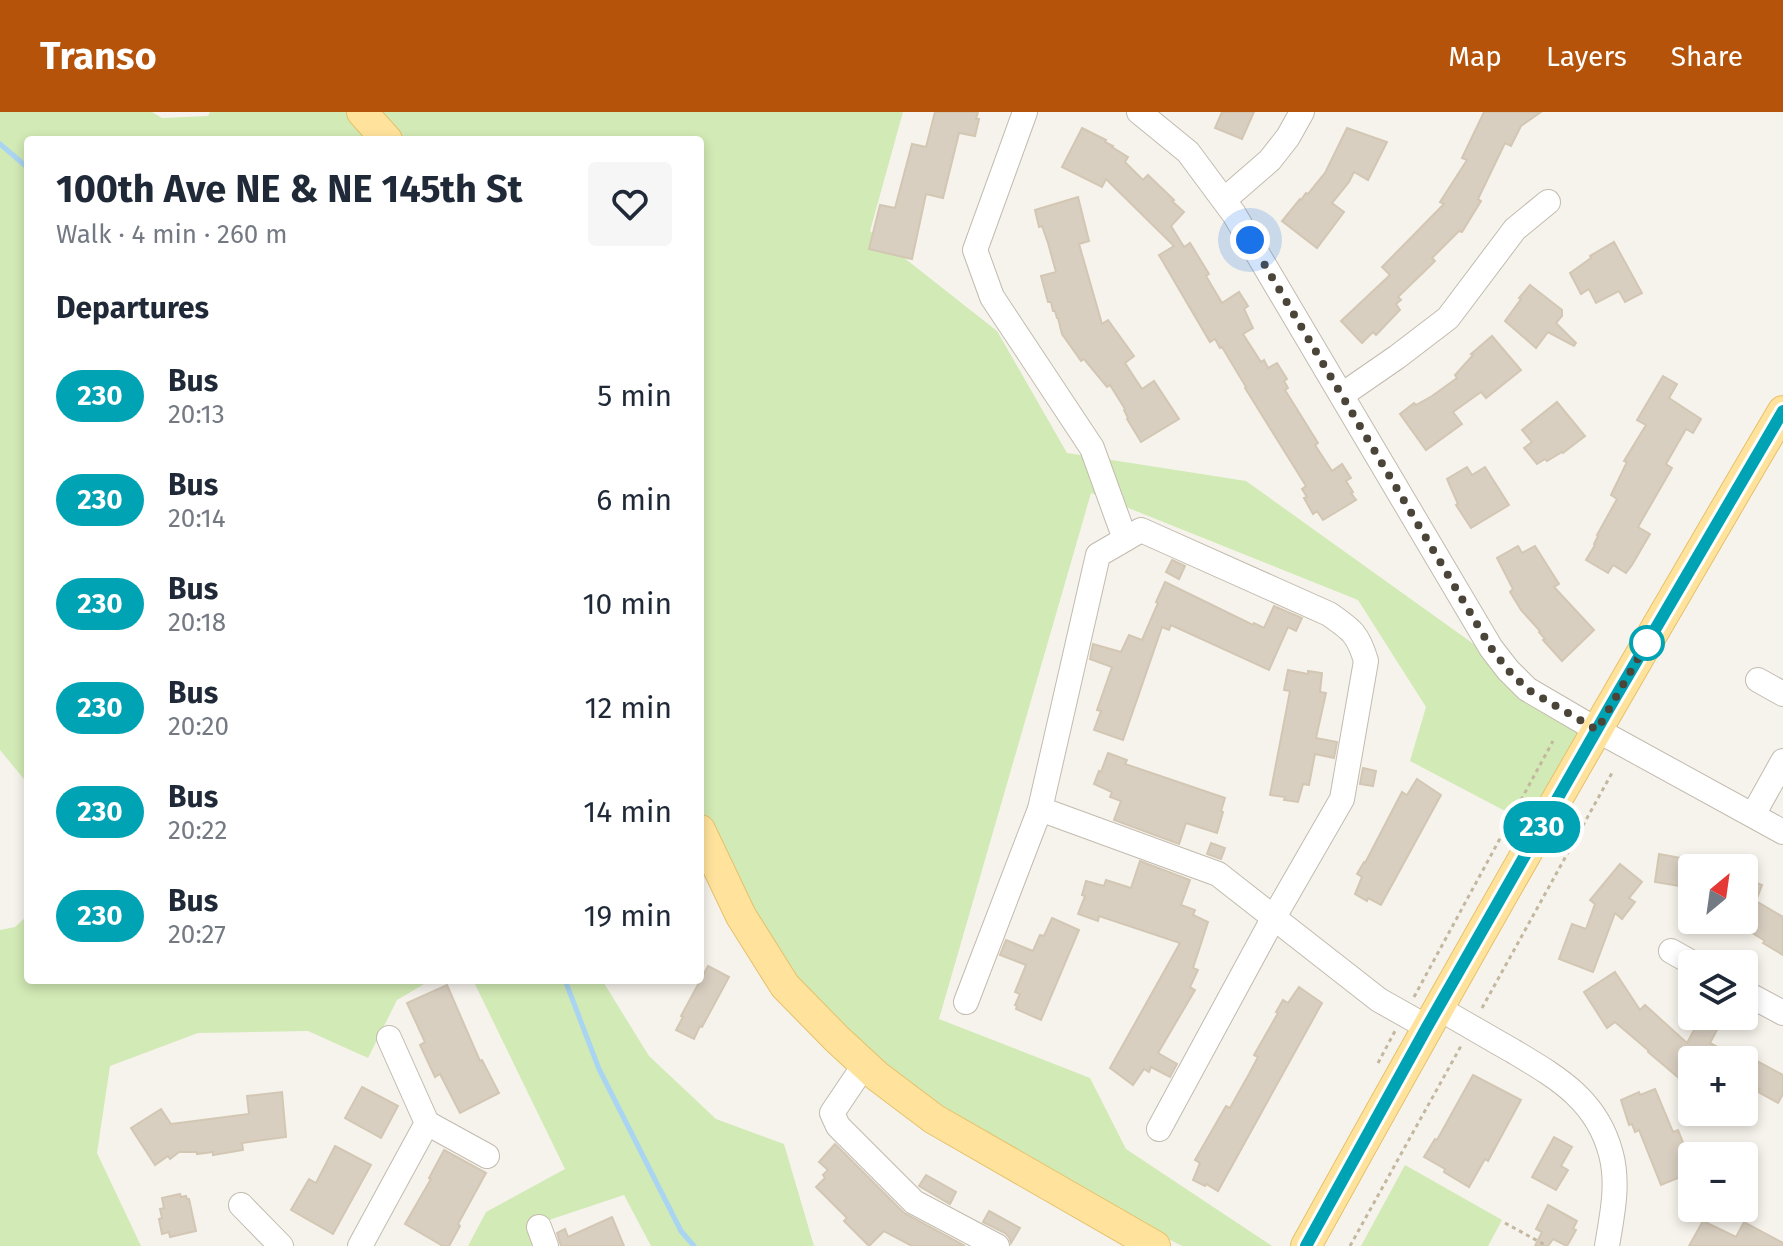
<!DOCTYPE html>
<meta charset="utf-8">
<style>
body{margin:0;font-family:"Fira Sans",sans-serif;background:#f6f6f7;color:#1f2937;height:100vh;display:flex;flex-direction:column;font-size:30px;white-space:nowrap}
*{box-sizing:border-box;margin:0}
p{font-size:26px;color:#747a83}
.icon{flex:none;width:44px;height:44px;fill:none;stroke:currentColor;stroke-width:2;stroke-linecap:round;stroke-linejoin:round}
.map{position:relative;flex:1;overflow:hidden}
.panel{position:absolute;left:24px;top:24px;width:680px;height:848px;display:flex;flex-direction:column;background:#fff;border-radius:8px;box-shadow:0 4px 12px #0003}
.panel>*{flex:none}
.badge{padding:0 16px;border-radius:26px;font-size:28px;line-height:52px}
.needle{width:52px;rotate:29deg}
.buttons{position:absolute;left:1678px;top:742px;display:grid;gap:16px}
.buttons a{display:grid;place-items:center;width:80px;height:80px;border-radius:8px;background:#fff;box-shadow:0 4px 12px #0003;font-size:40px}
.you{position:absolute;width:40px;height:40px;margin:-20px;border:6px solid #fff;border-radius:50%;background:#1a73e8;box-shadow:0 0 0 12px #1a73e833}
.map>.badge{position:absolute;translate:-50% -50%;box-shadow:0 0 0 4px #fff}
h2{padding:0 32px;font-size:30px;line-height:72px}
.round{display:grid;place-items:center;flex:none;width:84px;height:84px;border-radius:8px;background:#f6f6f7}
.head{display:flex;align-items:center;justify-content:space-between;height:136px;padding:0 32px}
h1{font-size:38px;font-weight:700;line-height:60px}
ul{padding:0;list-style:none}
li{display:flex;align-items:center;gap:24px;height:104px;padding:0 32px}
li div{flex:1}
li b{display:block;font-size:30px}
li em{font-style:normal}
li .badge{min-width:88px;font-weight:700;text-align:center}
header{display:flex;align-items:center;gap:48px;box-sizing:border-box;height:112px;padding:0 40px;background:#b45309;color:#fff}
header strong{font-size:38px}
nav{display:flex;gap:44px;margin-inline-start:auto;font-size:28px}
.map>svg:first-child{display:block}
.green{fill:#d2eab5}
.lines{fill:none;stroke-linecap:round;stroke-linejoin:round}
.stream{stroke:#a9d4f2;stroke-width:5}
.building{fill:#d8cfc1;stroke:#d3c7b4;stroke-width:2}
.minor-casing{stroke:#c2bbae;stroke-width:26}
.major-casing{stroke:#e6c16a;stroke-width:32}
.path{stroke:#c4b79f;stroke-width:3;stroke-dasharray:4 4;stroke-linecap:butt}
.minor{stroke:#fff;stroke-width:24}
.major{stroke:#ffe39c;stroke-width:30}
.line-casing{stroke:#fff;stroke-width:18}
.line{stroke:#00a3b4;stroke-width:12}
.walk{stroke:#4b4439;stroke-width:8;stroke-dasharray:0 14.4}
.stop-dot{fill:#fff;stroke:#00a3b4;stroke-width:4}
</style>
<header>
<strong>Transo</strong>
<nav><a>Map</a><a>Layers</a><a>Share</a></nav>
</header>
<div class="map">
<svg width="1783" height="1134" viewBox="0 0 1783 1134">
<rect width="100%" height="100%" fill="#f6f3ec"/>
<g class="green">
<polygon points="0,0 152,0 162,6 208,4 210,0 903,0 870,119 997,219 1067,341 1246,369 1595,619 1541,718 1410,649 1426,595 1358,488 1091,381 939,907 1090,966 1126,1037 1272,1134 1182,1134 934,1007 837,927 700,732 700,28 28,28 28,672 0,638"/>
<polygon points="28,803 28,868 431,868 397,888 368,946 308,919 198,921 110,954 97,1041 141,1134 0,1134 0,818 15,815"/>
<polygon points="473,868 602,868 649,944 716,1007 784,1032 814,1134 651,1134 624,1083 537,1112 545,1134 468,1134 486,1100 565,1057"/>
<polygon points="1405,1053 1502,1108 1488,1134 1361,1134"/>
</g>
<g class="lines">
<g class="stream">
<polyline points="0,32 28,56"/>
<polyline points="565,868 599,957 681,1119 694,1134"/>
</g>
</g>
<g class="building">
<polygon points="935,0 978,0 976,7 979,7 975,24 959,21 943,86 926,82 912,147 869,137 880,93 895,96 912,32 926,35"/>
<polygon points="1222,0 1254,0 1242,27 1215,16"/>
<polygon points="1484,0 1541,0 1521,14 1511,34 1505,31 1478,87 1481,89 1462,120 1459,119 1432,146 1435,149 1398,185 1401,188 1396,192 1400,198 1376,223 1373,220 1362,231 1341,209 1390,163 1382,155 1444,92 1440,90 1467,48 1462,46"/>
<polygon points="1082,16 1106,28 1105,30 1113,34 1112,35 1128,45 1125,50 1143,68 1148,63 1174,88 1172,89 1184,100 1171,114 1184,135 1190,131 1209,162 1206,164 1222,191 1239,180 1248,194 1244,197 1253,216 1243,222 1261,250 1264,248 1268,256 1277,251 1287,267 1284,269 1288,276 1285,278 1318,331 1315,333 1332,359 1342,352 1351,366 1346,369 1353,380 1351,381 1356,388 1323,408 1317,399 1313,402 1304,386 1307,385 1302,377 1306,374 1245,276 1246,275 1222,235 1220,236 1215,227 1210,230 1159,143 1174,134 1106,67 1102,75 1062,55"/>
<polygon points="1347,16 1387,30 1368,68 1354,60 1349,70 1332,91 1344,100 1317,136 1282,109 1300,87 1301,88 1306,81 1308,82 1325,61"/>
<polygon points="1078,85 1089,129 1079,132 1102,212 1108,208 1134,244 1125,251 1142,277 1154,269 1179,307 1141,330 1127,307 1128,306 1124,298 1125,297 1110,273 1107,275 1084,247 1081,249 1062,222 1058,206 1057,206 1055,199 1053,199 1051,190 1048,190 1041,164 1056,160 1048,131 1042,114 1039,115 1035,98"/>
<polygon points="1614,130 1642,181 1625,190 1619,179 1596,191 1589,177 1581,182 1570,161 1591,146 1590,144"/>
<polygon points="1530,173 1562,198 1562,204 1556,211 1576,231 1574,234 1548,220 1536,236 1505,209 1521,187 1519,186"/>
<polygon points="1492,224 1521,258 1486,286 1481,280 1453,300 1462,312 1426,338 1400,302 1414,291 1416,293 1432,284 1457,266 1455,263 1473,243 1471,242"/>
<polygon points="1663,264 1677,272 1669,286 1701,307 1693,321 1686,317 1666,352 1672,356 1638,415 1650,422 1632,453 1626,461 1613,453 1608,461 1586,448 1595,433 1594,432 1598,424 1597,423 1617,387 1611,383 1627,350 1624,349 1646,313 1637,308"/>
<polygon points="1557,290 1585,324 1563,341 1562,340 1547,349 1545,347 1537,352 1524,336 1532,330 1522,318"/>
<polygon points="1467,355 1472,363 1485,355 1509,393 1471,416 1456,393 1458,392 1447,367"/>
<polygon points="1518,434 1522,441 1535,434 1559,472 1554,475 1594,518 1562,549 1543,528 1545,527 1539,520 1540,519 1521,498 1510,480 1513,477 1497,446"/>
<polygon points="1172,448 1185,454 1179,467 1166,460"/>
<polygon points="1165,470 1253,513 1254,511 1264,516 1274,494 1302,506 1296,519 1288,515 1269,558 1171,513 1169,518 1162,515 1123,628 1094,618 1101,599 1097,598 1112,555 1090,547 1093,532 1121,540 1129,523 1142,528 1158,491 1156,490"/>
<polygon points="1288,558 1308,562 1308,559 1322,561 1320,580 1326,581 1316,626 1337,630 1334,646 1315,642 1309,673 1303,672 1298,690 1284,688 1285,685 1270,683 1290,579 1284,578"/>
<polygon points="1108,641 1127,648 1125,652 1225,686 1221,699 1223,700 1217,721 1186,711 1179,732 1114,708 1121,689 1110,685 1112,680 1094,672 1099,659 1101,660"/>
<polygon points="1363,656 1376,659 1373,674 1360,672"/>
<polygon points="1417,667 1441,683 1381,793 1368,786 1367,789 1355,782 1362,765 1357,762 1364,750 1365,751 1402,680 1407,683"/>
<polygon points="1211,731 1225,736 1221,747 1207,742"/>
<polygon points="1659,742 1692,748 1692,776 1655,770"/>
<polygon points="1140,749 1190,768 1181,793 1195,798 1193,803 1208,810 1193,856 1198,858 1190,875 1195,878 1158,941 1177,952 1170,965 1151,955 1149,960 1144,957 1133,973 1110,956 1180,831 1099,804 1098,809 1078,802 1085,784 1082,783 1086,769 1104,774 1106,768 1131,776"/>
<polygon points="1620,752 1642,770 1629,786 1635,790 1622,807 1615,801 1593,860 1559,847 1572,812 1586,817 1595,792 1590,788"/>
<polygon points="1744,766 1762,773 1756,789 1783,805 1783,843 1763,831 1765,829 1749,819 1756,806 1750,804 1744,817"/>
<polygon points="1052,806 1079,818 1041,908 1016,897 1017,894 1015,893 1020,882 1015,880 1026,853 1000,843 1006,828 1033,839 1040,823 1044,824"/>
<polygon points="708,854 729,865 702,915 700,914 694,927 676,918 683,905 681,904"/>
<polygon points="1615,860 1640,898 1645,893 1687,931 1700,907 1718,916 1710,931 1741,948 1692,948 1692,977 1648,940 1649,939 1615,910 1607,916 1584,880"/>
<polygon points="447,873 480,949 482,948 499,981 460,1001 440,962 435,965 420,933 425,930 407,891"/>
<polygon points="1299,875 1322,891 1218,1079 1206,1072 1205,1074 1193,1068 1200,1051 1195,1048 1226,994 1230,996 1249,962 1258,945 1254,943 1278,901 1276,900 1283,888 1288,891"/>
<polygon points="1753,947 1783,963 1783,982 1778,991 1758,980 1760,977 1744,969 1744,950 1750,953"/>
<polygon points="1473,963 1521,988 1488,1049 1485,1047 1469,1075 1444,1060 1445,1057 1424,1045 1435,1027 1437,1028"/>
<polygon points="362,975 398,994 381,1026 345,1006"/>
<polygon points="1655,977 1673,1020 1678,1018 1692,1053 1692,1060 1661,1073 1639,1018 1635,1020 1632,1012 1629,1013 1621,988 1639,980 1640,983"/>
<polygon points="282,980 286,1025 242,1031 243,1038 213,1043 213,1040 197,1042 197,1040 179,1040 170,1047 168,1044 155,1053 131,1016 161,997 171,1012 249,1002 247,984"/>
<polygon points="1554,1025 1572,1035 1561,1054 1568,1058 1556,1078 1532,1065"/>
<polygon points="835,1032 904,1101 965,1134 912,1134 884,1119 869,1134 844,1109 847,1106 816,1075 825,1066 823,1063 828,1058 819,1050"/>
<polygon points="335,1034 371,1053 333,1122 291,1098 309,1067 316,1071"/>
<polygon points="444,1038 486,1061 458,1112 460,1114 449,1134 443,1134 405,1112 431,1067 429,1066"/>
<polygon points="926,1063 956,1080 950,1092 919,1074"/>
<polygon points="180,1082 181,1085 186,1084 187,1087 189,1087 196,1119 170,1125 169,1120 162,1122 159,1107 162,1106 160,1097 164,1096 162,1086"/>
<polygon points="1548,1093 1577,1109 1573,1117 1576,1118 1567,1134 1553,1127 1548,1134 1535,1134 1542,1120 1536,1117"/>
<polygon points="989,1099 1020,1116 1011,1131 1009,1125 1005,1121 983,1110"/>
<polygon points="612,1105 624,1134 561,1134 557,1121 565,1117 568,1125"/>
<polygon points="1703,1109 1736,1125 1744,1110 1783,1131 1783,1134 1689,1134"/>
</g>
<g class="lines">
<g class="minor-casing">
<g id="minor">
<polyline points="1025,0 975,138 992,185 1092,336 1125,427"/>
<polyline points="1139,0 1188,40 1234,102 1491,536 1508,558 1527,577 1597,618 1783,720"/>
<polyline points="1224,88 1270,48 1288,25 1302,0"/>
<polyline points="1342,283 1397,245 1448,206 1515,117 1548,90"/>
<polyline points="1758,568 1783,582"/>
<polyline points="1040,697 1218,762 1379,888 1427,915"/>
<polyline points="1753,703 1783,649"/>
<polyline points="1671,839 1694,852"/>
<polyline points="1744,880 1783,901"/>
<path d="M966,890L1040,697L1098,443L1141,418L1329,502C1352,518 1358,522 1366,549L1342,687L1274,805L1159,1017"/>
<path d="M1438,896C1463,910 1488,925 1513,939C1558,966 1597,988 1611,1042C1619,1072 1612,1104 1607,1134"/>
<polyline points="865,952 832,1001 838,1014 914,1090 997,1134"/>
<polyline points="427,1011 487,1044"/>
<polyline points="241,1093 281,1134"/>
<polyline points="539,1115 546,1134"/>
<polyline points="360,1134 427,1011 389,926"/>
</g>
</g>
<g class="major-casing">
<g id="major">
<polyline points="362,0 387,28"/>
<polyline points="700,718 741,804 785,874 837,927 877,964 934,1007 1155,1134"/>
<path d="M1306,1134C1461,853 1620,575 1783,299"/>
</g>
</g>
<g class="path">
<polyline points="1414,885 1553,629"/>
<polyline points="1482,896 1613,659"/>
<polyline points="1378,951 1395,919"/>
<polyline points="1505,1111 1547,1134"/>
<polyline points="1350,1134 1461,934"/>
</g>
<use href="#minor" class="minor"/>
<use href="#major" class="major"/>
</g>
<g class="lines">
<g class="line-casing">
<polyline id="line" points="1306,1134 1427,915 1612,591 1783,299"/>
</g>
<use href="#line" class="line"/>
<polyline class="walk" points="1250,128 1491,536 1508,558 1527,577 1597,618 1647,531"/>
</g>
<circle class="stop-dot" cx="1647" cy="531" r="16"/>
</svg>
<div class="buttons">
<a><svg class="needle" viewBox="-14 -14 28 28"><path d="M0-13l5 13h-10z" fill="#e53935"/><path d="M0 13l5-13h-10z" fill="#747a83"/></svg></a>
<a><svg class="icon" aria-label="layers" viewBox="0 0 24 24"><path d="M12 4l9 5-9 5-9-5zM3 14l9 5 9-5"/></svg></a>
<a>+</a>
<a>−</a>
</div>
<div class="you" style="left:1250px;top:128px"></div>
<b class="badge" style="left:1542px;top:715px;background:#00a3b4;color:#fff">230</b>
<section class="panel">
<div class="head"><div><h1>100th Ave NE &amp; NE 145th St</h1><p>Walk · 4 min · 260 m</p></div><a class="round"><svg class="icon" aria-label="heart" viewBox="0 0 24 24"><path d="M12 20l-8-8c-3-5 5-10 8-4 3-6 11-1 8 4z"/></svg></a></div>
<h2>Departures</h2>
<ul>
<li><span class="badge" style="background:#00a3b4;color:#fff">230</span><div><b>Bus</b><p>20:13</p></div><em>5 min</em></li>
<li><span class="badge" style="background:#00a3b4;color:#fff">230</span><div><b>Bus</b><p>20:14</p></div><em>6 min</em></li>
<li><span class="badge" style="background:#00a3b4;color:#fff">230</span><div><b>Bus</b><p>20:18</p></div><em>10 min</em></li>
<li><span class="badge" style="background:#00a3b4;color:#fff">230</span><div><b>Bus</b><p>20:20</p></div><em>12 min</em></li>
<li><span class="badge" style="background:#00a3b4;color:#fff">230</span><div><b>Bus</b><p>20:22</p></div><em>14 min</em></li>
<li><span class="badge" style="background:#00a3b4;color:#fff">230</span><div><b>Bus</b><p>20:27</p></div><em>19 min</em></li>
</ul>
</section>
</div>
